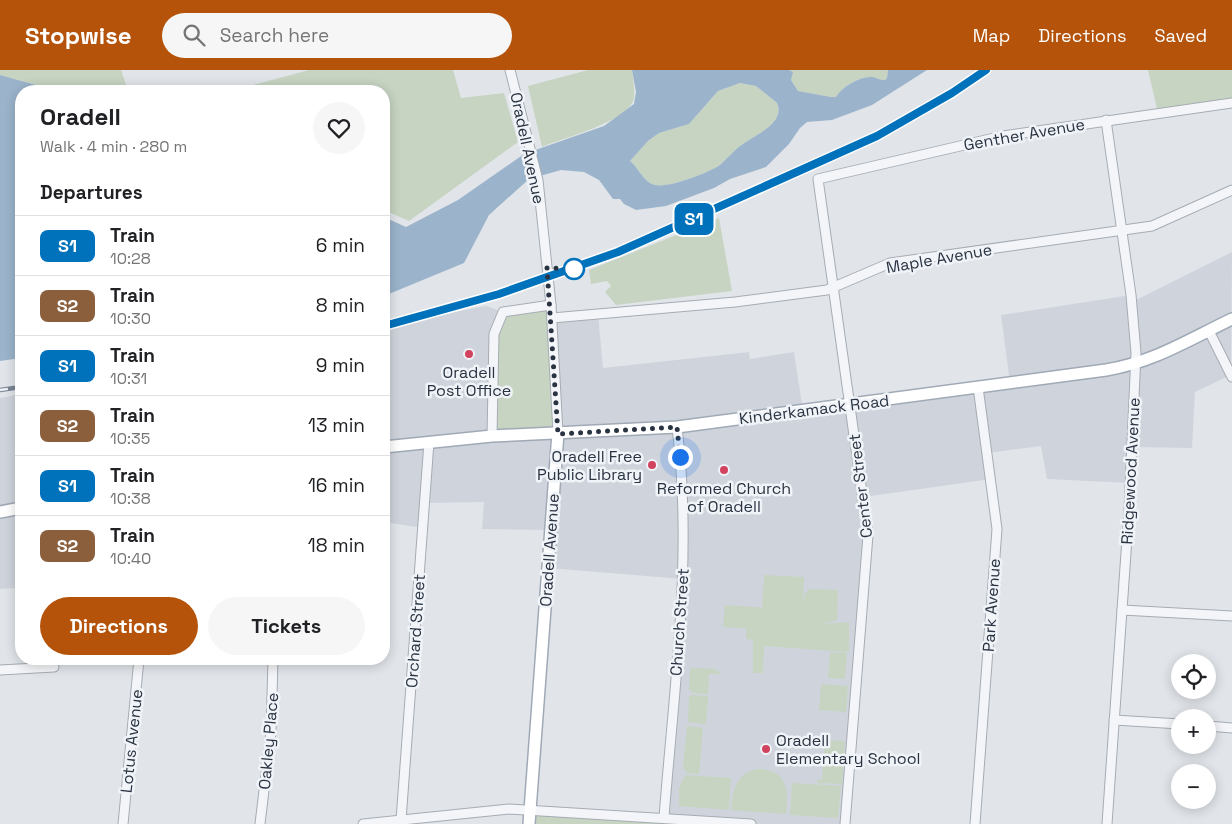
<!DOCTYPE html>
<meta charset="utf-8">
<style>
body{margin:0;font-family:"Space Grotesk",sans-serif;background:#f6f6f6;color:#202124;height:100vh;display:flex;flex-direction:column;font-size:19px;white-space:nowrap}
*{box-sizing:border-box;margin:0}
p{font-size:16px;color:#757577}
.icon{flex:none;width:28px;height:28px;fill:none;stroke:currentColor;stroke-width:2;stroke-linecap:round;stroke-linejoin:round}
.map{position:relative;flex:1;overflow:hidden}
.details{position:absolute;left:15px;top:15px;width:375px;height:580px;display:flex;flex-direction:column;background:#fff;border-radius:20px;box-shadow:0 2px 12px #0003}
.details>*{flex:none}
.badge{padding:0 10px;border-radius:8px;font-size:18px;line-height:32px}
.tools{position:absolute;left:1171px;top:584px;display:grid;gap:10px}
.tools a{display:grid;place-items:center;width:45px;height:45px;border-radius:50%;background:#fff;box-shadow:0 2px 12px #0003;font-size:25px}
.you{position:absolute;width:25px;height:25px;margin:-12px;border:4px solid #fff;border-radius:50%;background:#1a73e8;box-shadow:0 0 0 8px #1a73e833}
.map>.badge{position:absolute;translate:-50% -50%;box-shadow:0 0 0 2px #fff}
h2{padding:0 25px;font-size:19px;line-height:45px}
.round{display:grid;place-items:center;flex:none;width:52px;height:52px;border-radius:26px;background:#f6f6f6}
.head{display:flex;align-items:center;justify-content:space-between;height:85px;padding:0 25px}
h1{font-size:24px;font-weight:700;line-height:38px}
.cta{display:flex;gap:10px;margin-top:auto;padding:10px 25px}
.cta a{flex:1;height:58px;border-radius:30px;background:#b45309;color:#fff;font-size:20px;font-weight:700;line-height:58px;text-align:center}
.cta a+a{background:#f6f6f6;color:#202124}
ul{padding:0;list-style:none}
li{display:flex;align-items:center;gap:15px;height:60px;padding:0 25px;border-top:1px solid #e0e0e0}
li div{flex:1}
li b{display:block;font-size:19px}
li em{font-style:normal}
li .badge{min-width:55px;font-weight:700;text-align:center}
header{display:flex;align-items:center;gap:30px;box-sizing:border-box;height:70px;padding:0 25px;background:#b45309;color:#fff}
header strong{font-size:24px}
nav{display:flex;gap:28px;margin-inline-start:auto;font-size:18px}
.search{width:350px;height:45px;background:#f6f6f6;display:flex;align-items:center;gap:12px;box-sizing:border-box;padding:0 18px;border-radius:28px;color:#757577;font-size:19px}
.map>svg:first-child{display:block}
.built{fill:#cfd4dc}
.green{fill:#c7d4c2}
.water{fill:#9bb4cb;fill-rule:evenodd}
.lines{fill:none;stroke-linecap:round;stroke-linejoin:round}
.minor-casing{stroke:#a6acb4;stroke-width:11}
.major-casing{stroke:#a0a9b6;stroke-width:14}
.minor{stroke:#f4f5f8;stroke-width:9}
.major{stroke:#fff;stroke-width:11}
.rail-casing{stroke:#7a8594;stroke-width:4.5}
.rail{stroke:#f0f3f7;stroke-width:2.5;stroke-dasharray:8;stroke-linecap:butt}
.line-casing{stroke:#fff;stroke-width:11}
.line{stroke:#0072bc;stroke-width:8}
.walk{stroke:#293342;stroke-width:5;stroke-dasharray:0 9}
.stop-dot{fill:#fff;stroke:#0072bc;stroke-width:2.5}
.poi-dot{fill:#d1435e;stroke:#f0f3f7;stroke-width:2}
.labels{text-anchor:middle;stroke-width:5;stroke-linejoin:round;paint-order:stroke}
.street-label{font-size:16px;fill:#293342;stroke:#f0f3f7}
.poi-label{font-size:16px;fill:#293342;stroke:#f0f3f7}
</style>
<header>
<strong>Stopwise</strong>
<div class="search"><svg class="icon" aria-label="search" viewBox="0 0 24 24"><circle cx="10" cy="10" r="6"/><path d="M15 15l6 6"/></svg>Search here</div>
<nav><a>Map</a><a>Directions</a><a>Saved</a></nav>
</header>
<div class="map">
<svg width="1232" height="754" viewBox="0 0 1232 754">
<rect width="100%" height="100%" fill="#e1e5ea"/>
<g class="built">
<polygon points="1232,182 1231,305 1195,322 1192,378 1131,377 1130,413 1047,409 1041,376 987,383 991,409 864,427 868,465 845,754 751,754 664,747 683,509 548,498 551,460 482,459 484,432 425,433 423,458 384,452 384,256 486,236 503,242 552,248 598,244 603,298 749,282 750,289 794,282 803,341 1010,313 1001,245 1131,225 1132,232"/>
<polygon points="21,324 21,528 14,518 0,519 0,328"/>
</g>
<g class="green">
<polygon points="0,0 121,0 128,21 58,21 0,5"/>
<polygon points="309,0 453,0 461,28 504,23 518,72 409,151 384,140 384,21 231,21"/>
<path d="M588,0H632C633,8 635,20 634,28C629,52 562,68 542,77L528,16Z"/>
<path d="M789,0H888L887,8L885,10C879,11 875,7 869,7C857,8 842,17 836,27H831L798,21L791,10L793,2Z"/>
<polygon points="1148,0 1232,0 1232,33 1158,43"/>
<path d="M740,13L756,16L777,33C786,53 755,65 743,74C734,80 728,88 720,95C708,103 669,118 655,115C643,112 639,98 630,91L648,71L659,63L689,54L718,21Z"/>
<polygon points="719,148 732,221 616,235 605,222 611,216 607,211 591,214 589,200"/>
<polygon points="551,235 558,363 492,366 494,264 503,242"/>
<polygon points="764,505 804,507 803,535 805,524 810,519 838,520 837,550 820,554 849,552 849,582 764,576 763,603 753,603 753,570 746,569 746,559 768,560 723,557 725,535 768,538 762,537"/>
<polygon points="830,582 847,583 845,609 828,608"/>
<polygon points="692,598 715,599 719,602 720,604 709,604 708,624 693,623 689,619 690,601"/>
<polygon points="821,614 848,616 846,642 819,640"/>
<polygon points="692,625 708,626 706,654 688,652 689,627"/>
<polygon points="687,656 703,658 699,704 687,703 683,698"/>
<polygon points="825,670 845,671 842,714 817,713 817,710 822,710"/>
<path d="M757,699C787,699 789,720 786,744L731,740C733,720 735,704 757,699Z"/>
<polygon points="685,705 731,708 729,740 679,736 679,718"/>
<polygon points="792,713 841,716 838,748 790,745"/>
<polygon points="530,740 751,754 529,754"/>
</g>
<g class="water">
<path d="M632,0H789L793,2L791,10L798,21L831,27H836C842,17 857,8 869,7C875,6 879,11 885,10L887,8L888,0H927L872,35L832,50L807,52L800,58L789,74L766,97L730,109L714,118L666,136L636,140L624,134L620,129H613L599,110L584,102L561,100L529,109L489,145L464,193L384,226V147L406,157L458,130L524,84L604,56L634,34L636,22ZM740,13L756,16L777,33C786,53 755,65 743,74C734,80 728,88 720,95C708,103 669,118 655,115C643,112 639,98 630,91L648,71L659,63L689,54L718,21Z"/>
<polygon points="0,5 58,21 21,21 21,288 0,291"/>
</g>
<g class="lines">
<g class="minor-casing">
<g id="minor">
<polyline points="510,0 538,110 551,235 558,363"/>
<polyline points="1106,50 1131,225 1136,283 1129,440 1107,754"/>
<polyline points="552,248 735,232 827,220 890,193 1152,156 1232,120"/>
<polyline points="1209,261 1232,307"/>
<polyline points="492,366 494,264 503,242 551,235"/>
<polyline points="1122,540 1232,546"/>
<polyline points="0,600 54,597"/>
<polyline points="1114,650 1180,654"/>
<polyline points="1208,656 1232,658"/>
<path d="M664,747C674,618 693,487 677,357"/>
<polyline points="401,750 429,372"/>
<polyline points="123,754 139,589"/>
<polyline points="260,754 271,662 273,589"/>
<polyline points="363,754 509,739 751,754"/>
<polyline points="845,754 868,465 818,109 1003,66 1232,33"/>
<polyline points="975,754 997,459 978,317"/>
</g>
</g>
<g class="major-casing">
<g id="major">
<path d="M384,377L492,366L677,357L1106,300C1154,292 1188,270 1232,249"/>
<polyline points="0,442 21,438"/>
<polyline points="529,754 558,363"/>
</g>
</g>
<use href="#minor" class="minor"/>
<use href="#major" class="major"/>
<g class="rail-casing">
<g id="rail">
<polyline points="384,256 499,225 618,183 877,66 952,23 986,0"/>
<polyline points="0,320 21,317"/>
</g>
</g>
<use href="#rail" class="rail"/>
</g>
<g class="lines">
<g class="line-casing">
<polyline id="line" points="384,256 499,224 618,182 877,66 952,23 986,0"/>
</g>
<use href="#line" class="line"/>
<polyline class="walk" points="574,199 547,198 558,364 677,357 680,387"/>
</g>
<circle class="stop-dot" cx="574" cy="199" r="10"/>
<g class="poi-dot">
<circle cx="469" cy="284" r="5"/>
<circle cx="652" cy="395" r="5"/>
<circle cx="724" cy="400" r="5"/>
<circle cx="766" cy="679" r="5"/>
</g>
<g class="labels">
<g class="street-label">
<text transform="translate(1024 64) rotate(-10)" y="6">Genther Avenue</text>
<text transform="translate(528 78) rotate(78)" y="6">Oradell Avenue</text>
<text transform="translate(939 188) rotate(-10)" y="6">Maple Avenue</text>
<text transform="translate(814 339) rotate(-7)" y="6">Kinderkamack Road</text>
<text transform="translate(1130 401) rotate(-87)" y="6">Ridgewood Avenue</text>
<text transform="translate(860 416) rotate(-97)" y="6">Center Street</text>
<text transform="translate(549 480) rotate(-86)" y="6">Oradell Avenue</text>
<text transform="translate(991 535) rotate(-86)" y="6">Park Avenue</text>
<text transform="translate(679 552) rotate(-86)" y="6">Church Street</text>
<text transform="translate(415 561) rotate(-86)" y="6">Orchard Street</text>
<text transform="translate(131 671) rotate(-84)" y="6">Lotus Avenue</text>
<text transform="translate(268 671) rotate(-85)" y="6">Oakley Place</text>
</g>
<g class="poi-label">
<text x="469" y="308">Oradell<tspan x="469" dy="18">Post Office</tspan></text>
<text x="642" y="392" text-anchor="end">Oradell Free<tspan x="642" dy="18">Public Library</tspan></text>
<text x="724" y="424">Reformed Church<tspan x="724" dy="18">of Oradell</tspan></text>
<text x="776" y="676" text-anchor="start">Oradell<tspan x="776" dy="18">Elementary School</tspan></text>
</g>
</g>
</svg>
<div class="tools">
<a><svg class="icon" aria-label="locate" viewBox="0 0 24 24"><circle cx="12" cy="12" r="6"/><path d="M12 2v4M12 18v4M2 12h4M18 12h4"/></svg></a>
<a>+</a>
<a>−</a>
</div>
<div class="you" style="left:680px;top:387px"></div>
<b class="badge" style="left:694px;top:149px;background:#0072bc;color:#fff">S1</b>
<section class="details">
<div class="head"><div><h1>Oradell</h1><p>Walk · 4 min · 280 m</p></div><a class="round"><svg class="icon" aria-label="heart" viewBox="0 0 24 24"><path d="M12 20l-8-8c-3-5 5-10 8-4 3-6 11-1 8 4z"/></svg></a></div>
<h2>Departures</h2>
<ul>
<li><span class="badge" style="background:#0072bc;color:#fff">S1</span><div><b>Train</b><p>10:28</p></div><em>6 min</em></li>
<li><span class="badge" style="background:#8b5e3c;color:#fff">S2</span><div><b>Train</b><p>10:30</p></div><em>8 min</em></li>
<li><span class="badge" style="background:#0072bc;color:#fff">S1</span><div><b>Train</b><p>10:31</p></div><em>9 min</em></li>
<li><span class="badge" style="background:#8b5e3c;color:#fff">S2</span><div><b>Train</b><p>10:35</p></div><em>13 min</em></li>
<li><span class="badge" style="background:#0072bc;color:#fff">S1</span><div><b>Train</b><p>10:38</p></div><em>16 min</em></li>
<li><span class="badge" style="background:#8b5e3c;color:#fff">S2</span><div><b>Train</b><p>10:40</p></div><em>18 min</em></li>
</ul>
<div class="cta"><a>Directions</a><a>Tickets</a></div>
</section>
</div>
